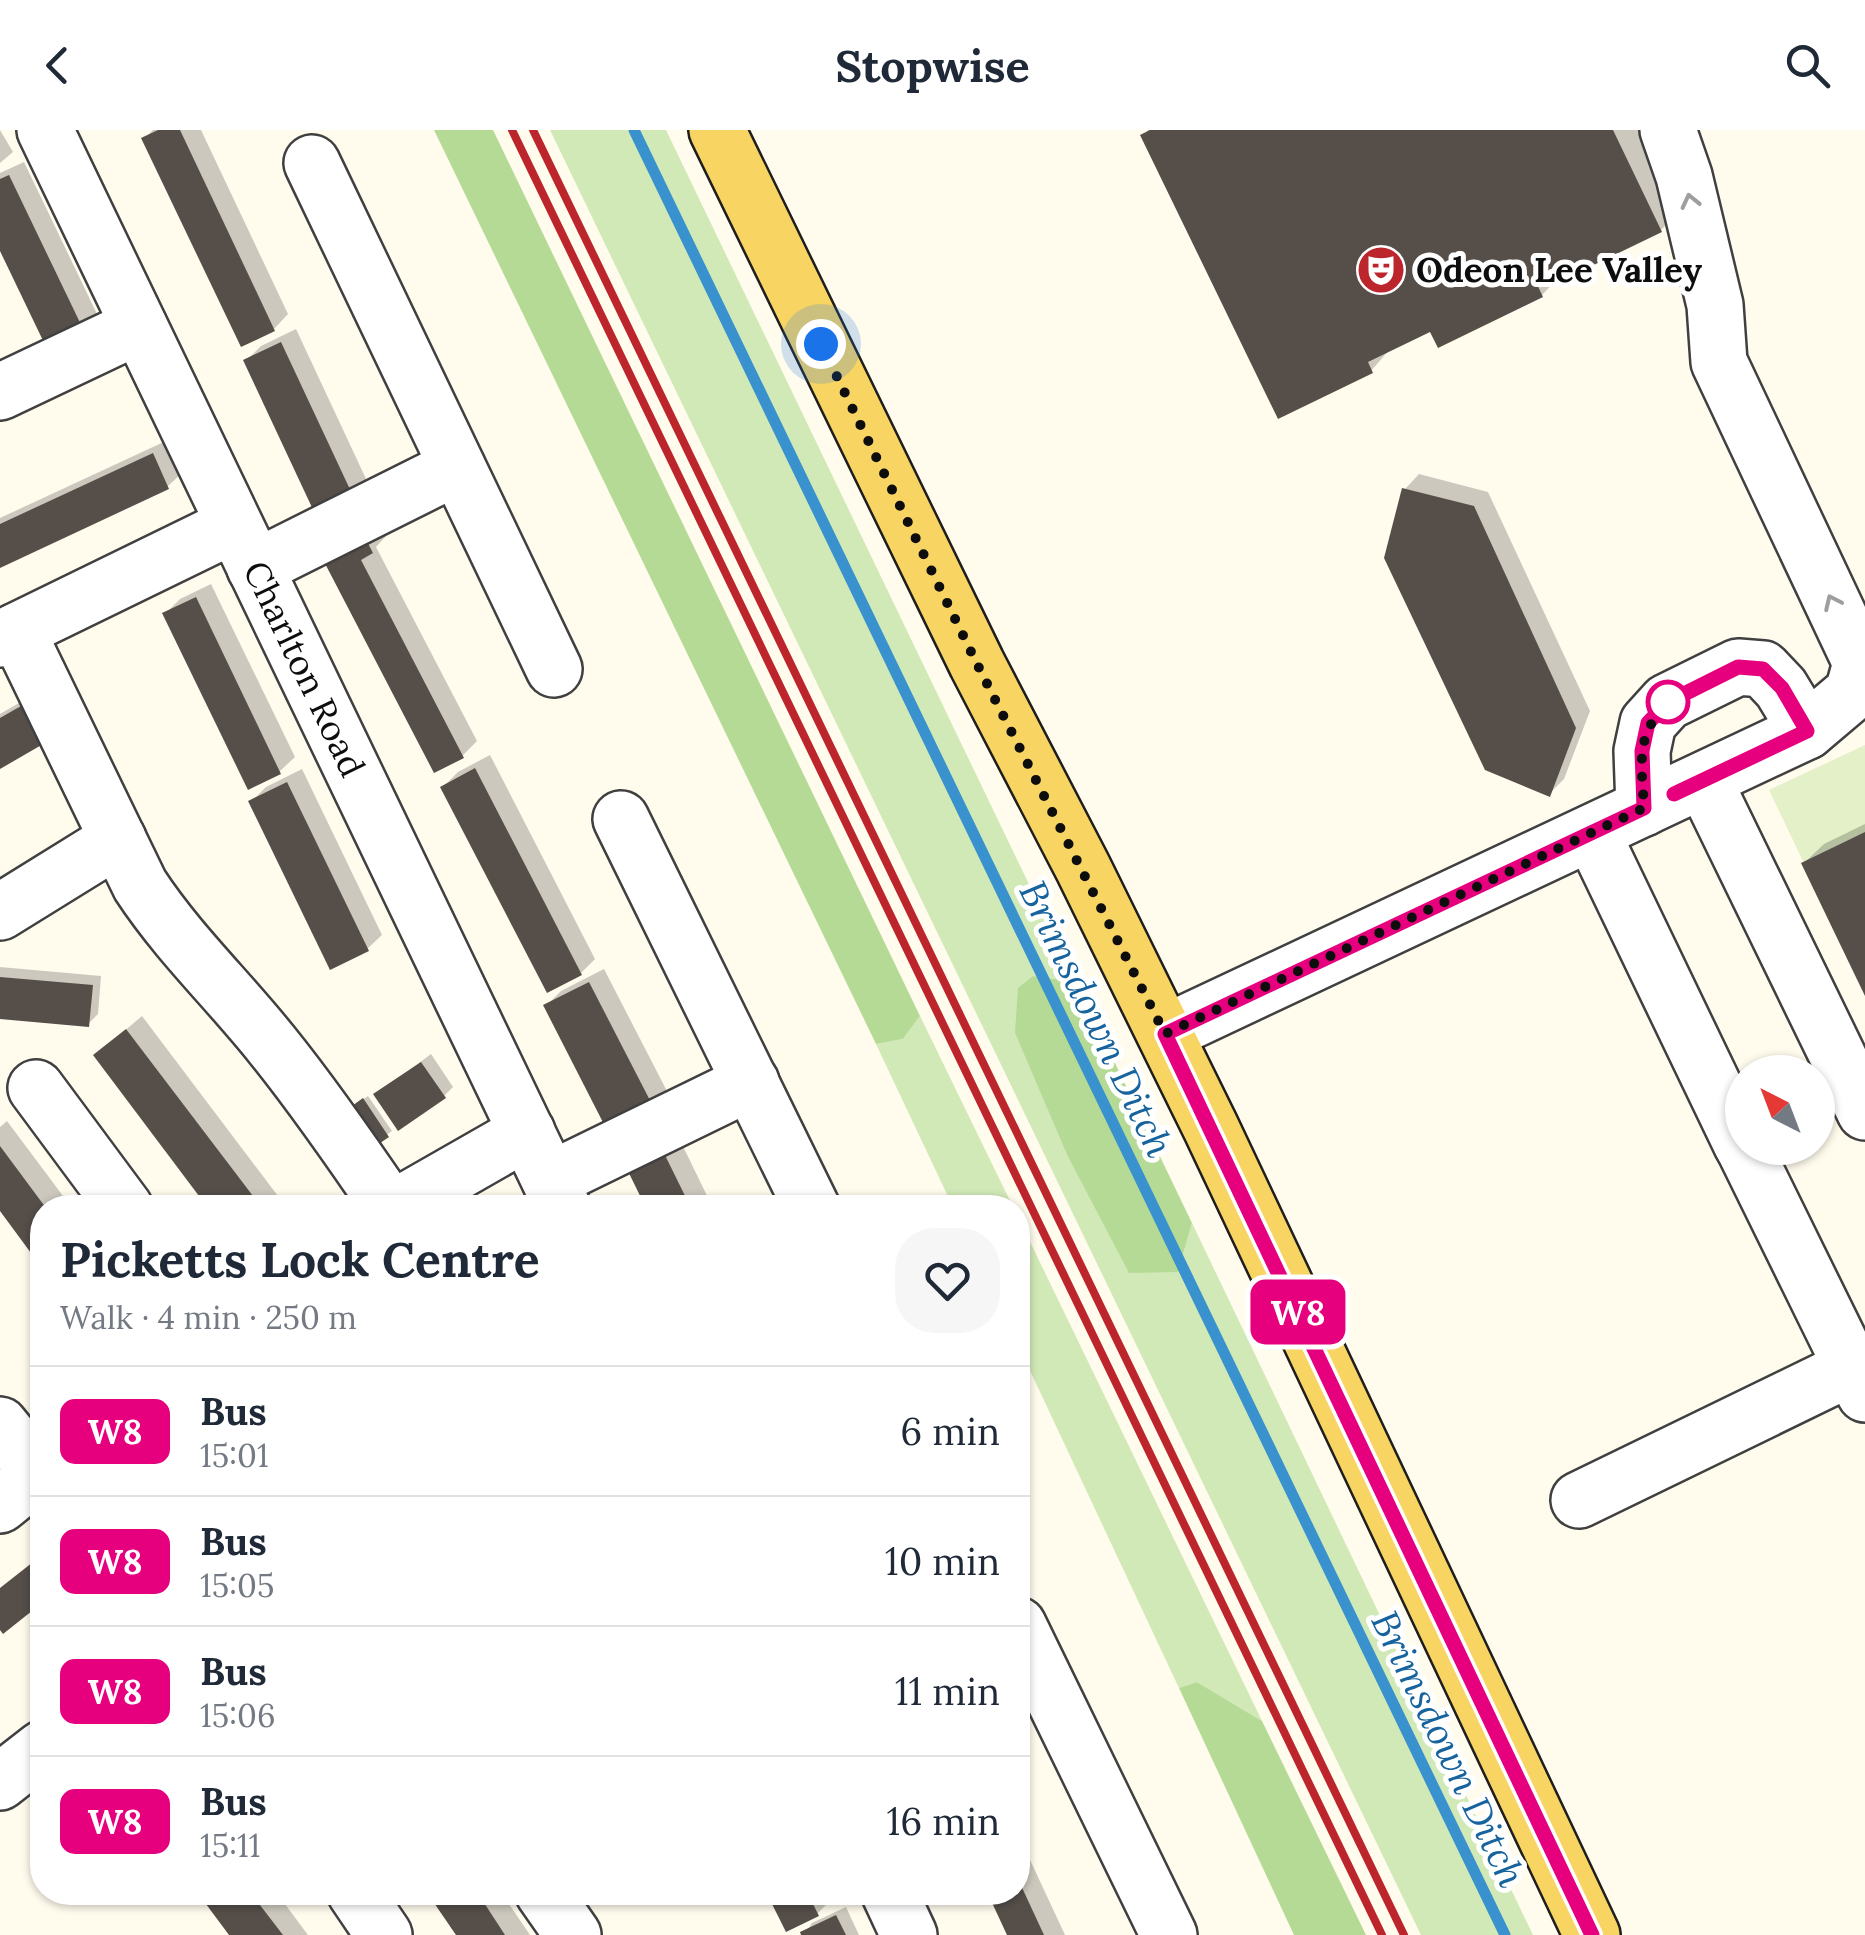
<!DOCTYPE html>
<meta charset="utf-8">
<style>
body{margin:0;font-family:Lora,serif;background:#f6f6f7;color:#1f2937;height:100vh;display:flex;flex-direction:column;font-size:38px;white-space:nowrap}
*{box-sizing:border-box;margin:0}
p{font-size:32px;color:#747a83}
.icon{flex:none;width:55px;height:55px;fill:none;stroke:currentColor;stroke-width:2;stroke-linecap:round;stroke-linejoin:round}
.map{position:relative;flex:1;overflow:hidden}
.panel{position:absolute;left:30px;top:1065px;width:1000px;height:710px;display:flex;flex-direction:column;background:#fff;border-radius:40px;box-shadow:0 2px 8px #0004}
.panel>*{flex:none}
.badge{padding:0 20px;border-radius:15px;font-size:35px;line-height:65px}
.needle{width:65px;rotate:318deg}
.buttons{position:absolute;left:1725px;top:925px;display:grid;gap:20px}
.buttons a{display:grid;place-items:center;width:110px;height:110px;border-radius:50%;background:#fff;box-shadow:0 2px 8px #0004;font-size:50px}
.you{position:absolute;width:50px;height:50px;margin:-25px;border:8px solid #fff;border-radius:50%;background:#1a73e8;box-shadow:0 0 0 15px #1a73e833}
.map>.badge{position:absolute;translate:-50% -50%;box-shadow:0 0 0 5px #fff}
.round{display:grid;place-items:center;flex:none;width:105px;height:105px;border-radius:40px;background:#f6f6f7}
.summary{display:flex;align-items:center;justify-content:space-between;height:170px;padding:0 30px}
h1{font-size:48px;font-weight:800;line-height:75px}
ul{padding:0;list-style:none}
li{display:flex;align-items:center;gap:30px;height:130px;padding:0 30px;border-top:2px solid #e0e1e3}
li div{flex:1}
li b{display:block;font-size:38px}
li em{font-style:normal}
li .badge{min-width:110px;font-weight:700;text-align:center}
header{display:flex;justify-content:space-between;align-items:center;height:130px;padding:0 30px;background:#fff;font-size:45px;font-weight:800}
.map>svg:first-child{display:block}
.green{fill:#d1e9b7}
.forest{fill:#b5da96}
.pitch{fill:#e3f0c8}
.shadow{fill:#0003}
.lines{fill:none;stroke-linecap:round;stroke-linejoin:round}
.stream{stroke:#3992cd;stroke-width:11}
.building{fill:#554e49}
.minor-casing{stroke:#404040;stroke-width:60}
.major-casing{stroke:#1e1e1e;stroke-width:60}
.minor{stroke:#fff;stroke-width:55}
.major{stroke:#f8d463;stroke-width:55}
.rail{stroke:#bd252c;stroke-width:8}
.oneway{stroke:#9e9e9e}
.line-casing{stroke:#fff;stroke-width:22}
.line{stroke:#e6007e;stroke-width:15}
.walk{stroke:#0d0d0d;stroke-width:10;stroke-dasharray:0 18}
.stop-dot{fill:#fff;stroke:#e6007e;stroke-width:5}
.labels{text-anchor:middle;stroke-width:10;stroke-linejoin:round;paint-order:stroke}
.poi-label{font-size:35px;font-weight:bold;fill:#0d0d0d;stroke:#fff;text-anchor:start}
.street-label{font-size:35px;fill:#0d0d0d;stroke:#fff}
.water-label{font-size:38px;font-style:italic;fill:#16639e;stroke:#fff}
</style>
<header><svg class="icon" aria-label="back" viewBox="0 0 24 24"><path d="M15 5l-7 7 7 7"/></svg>Stopwise<svg class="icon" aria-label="search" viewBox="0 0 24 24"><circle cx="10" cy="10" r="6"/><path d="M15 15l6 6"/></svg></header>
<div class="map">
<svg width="1865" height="1805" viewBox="0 0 1865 1805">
<rect width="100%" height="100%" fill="#fffbed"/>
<g class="green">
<polygon points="550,0 666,0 1076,852 1033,846 1015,902 1067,1025 1129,1142 1178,1142 1192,1093 1533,1805 1421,1805"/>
<polygon points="920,886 1013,1077 953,1077 876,914 903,909"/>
<polygon points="1018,1087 1262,1591 1197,1552 1179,1558 1018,1215"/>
</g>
<g class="forest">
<polygon points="434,0 493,0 920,886 903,909 876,914"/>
<polygon points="1033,846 1076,852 1192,1093 1178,1142 1129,1143 1067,1025 1015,903 1018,858"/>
<polygon points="1197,1552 1262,1591 1366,1805 1294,1805 1179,1558"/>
</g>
<polygon class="pitch" points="1865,615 1865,861 1769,660"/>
<g class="shadow">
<polygon points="0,0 13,22 0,33"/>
<polygon points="153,0 201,0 288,184 274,199 144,9"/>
<polygon points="1148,0 1641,0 1680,80 1661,100 1557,137 1561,145 1542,165 1432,199 1390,219 1371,241 1143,6"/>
<polygon points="24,32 98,186 84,201 0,116 0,43"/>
<polygon points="296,199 367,351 352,366 246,231 261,216"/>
<polygon points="168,310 183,342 168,356 0,436 0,388"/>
<polygon points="1419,344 1488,362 1590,581 1564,649 1549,664 1405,359"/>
<polygon points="376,387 386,406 376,417 477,611 462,626 322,422"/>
<polygon points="211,454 295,627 280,641 249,656 165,484 180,469"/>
<polygon points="50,555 0,636 0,584"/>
<polygon points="490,625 595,829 581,843 443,657 458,642"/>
<polygon points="302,639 382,805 367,819 251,672 266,657"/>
<polygon points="1865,694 1865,860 1804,733 1824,714"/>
<polygon points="0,837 101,846 98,884 88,894 0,887"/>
<polygon points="604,839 670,967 612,1004 546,876 561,861"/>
<polygon points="142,886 287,1078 212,1078 96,925"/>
<polygon points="431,924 453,957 444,966 376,965"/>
<polygon points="368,966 392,1001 365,1021 345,982"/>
<polygon points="7,991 72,1078 42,1078 42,1134 0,1077 0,997"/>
<polygon points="676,1002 713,1078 649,1078 627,1033"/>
<polygon points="1018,1704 1065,1805 1010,1805 1018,1762"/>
<polygon points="200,1762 276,1762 308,1805 233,1805"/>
<polygon points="439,1762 501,1762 530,1805 459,1805"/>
<polygon points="769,1762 829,1762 832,1769 817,1784"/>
<polygon points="846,1777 859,1805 804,1805 812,1793"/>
</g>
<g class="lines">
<polyline class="stream" points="634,0 1505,1805"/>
</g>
<g class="building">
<polygon points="158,0 180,0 275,201 241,217 141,8"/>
<polygon points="1150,0 1613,0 1662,102 1573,145 1568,135 1535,150 1543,167 1438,218 1430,202 1368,232 1373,243 1278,289 1140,5"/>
<polygon points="9,45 85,203 48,221 0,121 0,49"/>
<polygon points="281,212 354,368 316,386 243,230"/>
<polygon points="153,323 169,359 0,438 0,394"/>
<polygon points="1402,358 1474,376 1576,598 1550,667 1485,640 1384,428"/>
<polygon points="361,400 373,423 361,430 464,628 434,643 319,422"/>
<polygon points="196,467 281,644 248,660 162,483"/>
<polygon points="35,568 57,606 0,639 0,588"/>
<polygon points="475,638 582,845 547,863 440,657"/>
<polygon points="287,652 369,821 330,840 248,671"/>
<polygon points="1865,702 1865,866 1801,733"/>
<polygon points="0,847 93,855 89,897 0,889"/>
<polygon points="589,852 657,984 611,1008 543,875"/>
<polygon points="126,899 262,1078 208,1078 93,925"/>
<polygon points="421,932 446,968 398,1001 373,964"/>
<polygon points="363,968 389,1007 364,1024 338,986"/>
<polygon points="660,1015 691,1078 646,1078 624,1033"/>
<polygon points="0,1016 46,1078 42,1078 42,1138 0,1081"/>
<polygon points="42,1425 42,1473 3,1504 0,1500 0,1458"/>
<polygon points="1018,1749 1044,1805 1007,1805 987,1762 1018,1762"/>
<polygon points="197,1762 250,1762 283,1805 229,1805"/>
<polygon points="437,1762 477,1762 505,1805 456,1805 430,1767"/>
<polygon points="766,1762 807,1762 819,1786 786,1802"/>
<polygon points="836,1785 846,1805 801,1805 800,1802"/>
</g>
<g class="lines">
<g class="minor-casing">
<g id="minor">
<path id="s1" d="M45,0L563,1078"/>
<polyline points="312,33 554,539"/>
<polyline points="0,262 139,196"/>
<polyline points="255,438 457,337"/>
<path d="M17,501L140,755C178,813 229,861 272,915C314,967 352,1022 390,1078"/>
<polyline points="0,509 234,395"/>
<polyline points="1704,651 1865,982"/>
<polyline points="1644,678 1642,621 1648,593 1667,572 1738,537 1763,539 1781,558 1807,601"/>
<polyline points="621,689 812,1078"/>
<polyline points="1592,703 1742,1015"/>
<polyline points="0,782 118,709"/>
<polyline points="1165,903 1807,601 1853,562 1861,533 1719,232 1715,175 1684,46 1668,0"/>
<polyline points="36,958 125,1078"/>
<polyline points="1744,1018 1865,1264"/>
<polyline points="550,1050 751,952"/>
<polyline points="394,1078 527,1002"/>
<polyline points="0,1295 39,1343"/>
<polyline points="1579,1370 1865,1231"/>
<polyline points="0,1375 42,1341"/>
<polyline points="1018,1495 1169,1805"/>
<polyline points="0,1652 42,1619"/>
<polyline points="355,1762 384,1805"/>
<polyline points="543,1762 573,1805"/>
<polyline points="889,1762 909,1805"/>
</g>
</g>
<g class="major-casing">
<polyline id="major" points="717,0 977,534 1083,738 1211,998 1592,1805"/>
</g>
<use href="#minor" class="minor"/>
<use href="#major" class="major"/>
<g class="rail">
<polyline points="512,0 1382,1805"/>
<polyline points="533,0 1404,1805"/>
</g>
</g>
<defs><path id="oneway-chevron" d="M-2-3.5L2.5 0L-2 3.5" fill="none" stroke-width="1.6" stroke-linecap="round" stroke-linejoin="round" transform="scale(2.5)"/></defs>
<g class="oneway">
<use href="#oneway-chevron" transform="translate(1690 71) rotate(-103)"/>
<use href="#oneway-chevron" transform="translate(1832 472) rotate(-115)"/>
</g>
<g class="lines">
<g class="line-casing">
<polyline id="line" points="1592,1805 1165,904 1644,678 1642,621 1648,593 1668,572 1738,537 1763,539 1782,558 1807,601 1674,664"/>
</g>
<use href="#line" class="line"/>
<path class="walk" d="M821,214L977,534L1165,904L1644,678C1642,633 1634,607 1668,572"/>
</g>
<defs>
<g id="theatre-disc" transform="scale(2.5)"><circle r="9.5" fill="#bd252c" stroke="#fff"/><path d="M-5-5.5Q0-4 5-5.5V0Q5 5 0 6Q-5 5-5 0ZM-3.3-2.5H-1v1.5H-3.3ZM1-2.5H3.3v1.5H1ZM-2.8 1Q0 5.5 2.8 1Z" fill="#fff"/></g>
</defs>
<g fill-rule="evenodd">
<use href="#theatre-disc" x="1381" y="140"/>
</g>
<circle class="stop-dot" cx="1668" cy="572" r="20"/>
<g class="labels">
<g class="poi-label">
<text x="1416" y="152">Odeon Lee Valley</text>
</g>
<g class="street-label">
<text dy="12" stroke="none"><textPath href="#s1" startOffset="598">Charlton Road</textPath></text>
</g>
<g class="water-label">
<text transform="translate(1096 889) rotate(64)" y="13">Brimsdown Ditch</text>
<text transform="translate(1448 1619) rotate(64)" y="13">Brimsdown Ditch</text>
</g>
</g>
</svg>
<div class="buttons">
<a><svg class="needle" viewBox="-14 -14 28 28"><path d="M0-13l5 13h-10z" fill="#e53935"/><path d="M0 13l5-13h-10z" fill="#747a83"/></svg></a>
</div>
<div class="you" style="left:821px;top:214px"></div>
<b class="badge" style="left:1298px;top:1182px;background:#e6007e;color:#fff">W8</b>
<section class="panel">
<div class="summary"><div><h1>Picketts Lock Centre</h1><p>Walk · 4 min · 250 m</p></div><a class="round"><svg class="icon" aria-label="heart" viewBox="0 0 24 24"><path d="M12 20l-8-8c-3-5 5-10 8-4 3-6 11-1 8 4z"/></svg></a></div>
<ul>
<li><span class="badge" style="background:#e6007e;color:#fff">W8</span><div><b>Bus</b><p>15:01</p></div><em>6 min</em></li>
<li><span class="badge" style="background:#e6007e;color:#fff">W8</span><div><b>Bus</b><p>15:05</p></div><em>10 min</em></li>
<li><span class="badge" style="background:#e6007e;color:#fff">W8</span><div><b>Bus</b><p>15:06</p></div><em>11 min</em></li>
<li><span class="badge" style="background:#e6007e;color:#fff">W8</span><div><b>Bus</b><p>15:11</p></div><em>16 min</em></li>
</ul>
</section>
</div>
